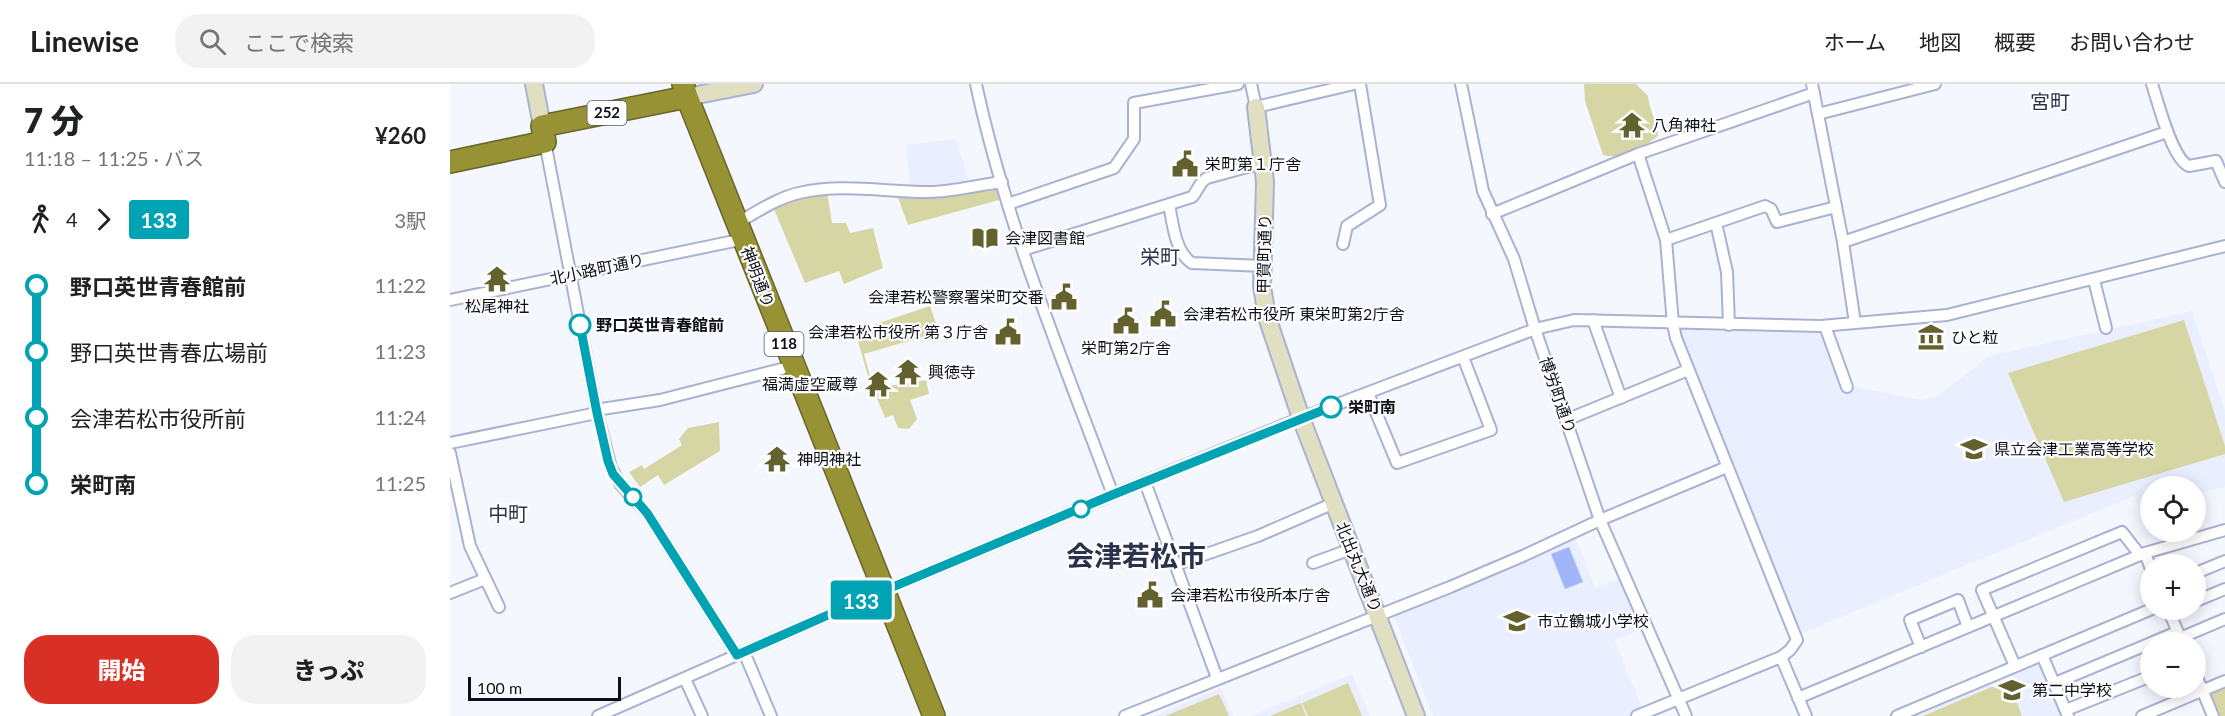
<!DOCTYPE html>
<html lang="ja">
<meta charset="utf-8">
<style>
body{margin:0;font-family:Lato,"Noto Sans JP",sans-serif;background:#f2f2f2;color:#202124;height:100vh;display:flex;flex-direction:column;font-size:22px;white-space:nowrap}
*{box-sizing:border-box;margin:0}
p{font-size:20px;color:#757577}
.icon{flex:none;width:33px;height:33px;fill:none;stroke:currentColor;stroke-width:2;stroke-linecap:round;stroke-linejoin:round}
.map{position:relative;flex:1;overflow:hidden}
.panel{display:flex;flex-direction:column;background:#fff;width:450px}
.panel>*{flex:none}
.badge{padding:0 12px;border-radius:4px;font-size:21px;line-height:39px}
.tools{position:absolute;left:1690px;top:392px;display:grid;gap:12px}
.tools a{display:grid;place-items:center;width:66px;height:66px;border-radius:50%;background:#fff;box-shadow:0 3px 15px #0003;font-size:30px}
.scale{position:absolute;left:18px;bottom:15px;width:153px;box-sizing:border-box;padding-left:6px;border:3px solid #0d101b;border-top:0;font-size:16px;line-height:21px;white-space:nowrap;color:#0d101b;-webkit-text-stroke:4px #fff;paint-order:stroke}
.map>.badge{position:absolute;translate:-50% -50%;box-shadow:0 0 0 3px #fff}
.legs{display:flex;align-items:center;gap:9px;height:66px;padding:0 24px;font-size:20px}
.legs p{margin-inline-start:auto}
.overview{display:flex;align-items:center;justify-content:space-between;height:102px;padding:0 24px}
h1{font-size:33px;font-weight:800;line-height:45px}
.button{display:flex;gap:12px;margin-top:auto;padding:12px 24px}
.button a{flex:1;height:69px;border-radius:24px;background:#d93025;color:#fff;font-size:24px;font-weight:800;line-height:69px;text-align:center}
.button a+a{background:#f2f2f2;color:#202124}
ul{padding:0 24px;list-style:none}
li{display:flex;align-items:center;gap:21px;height:66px;font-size:22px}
li i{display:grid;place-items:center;width:9px;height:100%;margin:0 8px;background:currentColor}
li i::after{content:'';width:15px;height:15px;margin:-8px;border:4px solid;border-radius:50%;background:#fff}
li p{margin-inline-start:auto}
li:first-child i{background:linear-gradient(#0000 50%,currentColor 0)}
li:last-child i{background:linear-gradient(currentColor 50%,#0000 0)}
header{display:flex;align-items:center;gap:36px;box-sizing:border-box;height:84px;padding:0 30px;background:#fff;border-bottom:2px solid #e0e0e0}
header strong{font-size:28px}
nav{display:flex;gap:33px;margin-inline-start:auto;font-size:21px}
.search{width:420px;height:54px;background:#f2f2f2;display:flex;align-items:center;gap:15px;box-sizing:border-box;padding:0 21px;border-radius:24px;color:#757577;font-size:22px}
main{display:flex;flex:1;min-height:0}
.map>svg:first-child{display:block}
.built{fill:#eaefff}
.green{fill:#d6d5a4}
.water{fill:#a2b5fa}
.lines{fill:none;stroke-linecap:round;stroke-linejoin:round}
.street-casing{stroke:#a9b2d2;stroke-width:14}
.secondary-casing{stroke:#a9b2d2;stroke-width:20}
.highway-casing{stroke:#67652c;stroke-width:24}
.street{stroke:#fff;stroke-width:10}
.secondary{stroke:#e0dfc2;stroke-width:16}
.highway{stroke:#979335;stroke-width:21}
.line-1-casing{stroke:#fff;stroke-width:14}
.line-1{stroke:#00a3b4;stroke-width:9}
.stop-1-dot{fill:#fff;stroke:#00a3b4;stroke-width:3}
.labels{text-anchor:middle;stroke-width:4.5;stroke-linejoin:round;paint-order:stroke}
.shield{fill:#fff;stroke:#56585f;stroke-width:1.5}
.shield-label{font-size:15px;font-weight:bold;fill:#0d101b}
.poi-label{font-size:16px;fill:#0d101b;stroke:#fff;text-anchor:start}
.street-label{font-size:16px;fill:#0d101b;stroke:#fff}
.stop-label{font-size:16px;font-weight:bold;fill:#0d101b;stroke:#fff;text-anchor:start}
.quarter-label{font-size:20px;fill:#2b324c;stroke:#fff}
.town-label{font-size:28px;font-weight:bold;fill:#2b324c;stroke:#fff}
</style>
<header>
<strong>Linewise</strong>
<div class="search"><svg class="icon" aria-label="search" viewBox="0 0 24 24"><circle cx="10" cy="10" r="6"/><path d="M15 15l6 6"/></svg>ここで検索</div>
<nav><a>ホーム</a><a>地図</a><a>概要</a><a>お問い合わせ</a></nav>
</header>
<main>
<section class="panel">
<div class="overview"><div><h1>7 分</h1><p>11:18 – 11:25 · バス</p></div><b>¥260</b></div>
<div class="legs"><svg class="icon" aria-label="walk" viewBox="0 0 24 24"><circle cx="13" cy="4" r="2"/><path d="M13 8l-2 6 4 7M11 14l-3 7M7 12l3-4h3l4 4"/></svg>4<svg class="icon" aria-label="forward" viewBox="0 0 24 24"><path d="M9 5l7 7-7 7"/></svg><b class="badge" style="background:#00a3b4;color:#fff">133</b><p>3駅</p></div>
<ul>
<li><i style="color:#00a3b4"></i><b>野口英世青春館前</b><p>11:22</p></li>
<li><i style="color:#00a3b4"></i><span>野口英世青春広場前</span><p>11:23</p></li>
<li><i style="color:#00a3b4"></i><span>会津若松市役所前</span><p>11:24</p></li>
<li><i style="color:#00a3b4"></i><b>栄町南</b><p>11:25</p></li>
</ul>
<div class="button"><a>開始</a><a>きっぷ</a></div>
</section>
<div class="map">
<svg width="1775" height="632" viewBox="0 0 1775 632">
<rect width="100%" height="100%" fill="#f5f7fe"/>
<g class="built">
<polygon points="506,55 519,98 460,102 456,61"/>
<polygon points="1742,227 1775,327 1775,403 1746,409 1746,402 1701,402 1701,420 1688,422 1684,412 1347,551 1224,245 1383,245 1402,302 1471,316 1488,312 1539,272"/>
<polygon points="1126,455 1145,504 1170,495 1192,545 1164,556 1194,628 1185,632 983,632 943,530"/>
<polygon points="1588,579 1611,632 1462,632"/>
<polygon points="902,590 920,632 801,632"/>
<polygon points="771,604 783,632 704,632"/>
</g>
<g class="green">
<path d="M1134,0H1186L1198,12C1199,26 1208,39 1208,52C1191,65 1174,76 1153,71L1135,17Z"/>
<polygon points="545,100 549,116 458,141 446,108"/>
<polygon points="377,108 382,139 396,139 400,149 423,144 433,184 394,200 389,187 355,199 323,123 340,115"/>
<polygon points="480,222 489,248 414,270 421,295 432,293 435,300 439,302 476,296 479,310 460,316 467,335 459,345 448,344 443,331 435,334 418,292 405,247"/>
<polygon points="1734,236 1775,362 1775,370 1614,418 1558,289"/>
<polygon points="269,338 270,367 214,401 208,391 190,403 179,388 192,381 194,385 232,361 229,355 238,344"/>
<polygon points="1558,596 1572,632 1473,632"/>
<polygon points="898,599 912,632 858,632 852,619"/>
<polygon points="1775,599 1775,632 1766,632 1758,611 1763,605"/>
<polygon points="769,610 779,632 715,632"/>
<polygon points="851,619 856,632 820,632"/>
</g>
<polygon class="water" points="1119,463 1133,498 1115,505 1101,470"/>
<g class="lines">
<g class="street-casing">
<g id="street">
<path d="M526,0C556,141 613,276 663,411"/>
<polyline points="801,0 806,23 904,0"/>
<polyline points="1011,0 1033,107 1064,175 1085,245 1150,436 1236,632"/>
<polyline points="1362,0 1393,158 1405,239"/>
<path d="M1702,0C1708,18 1722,75 1739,82L1766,77L1775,98"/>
<polyline points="1368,30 1485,0"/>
<polyline points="95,58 147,329 161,384 171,401 197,429 287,571"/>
<polyline points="558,120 664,84 684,55 684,19 788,0"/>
<path d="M719,121C723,140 725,168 742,179L813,182"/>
<polyline points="1042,130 1188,70 1364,9"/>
<path d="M287,139C307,128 327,114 349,109C392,99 436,108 478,108C503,108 527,101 552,98"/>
<polyline points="1266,139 1277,188 1279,241"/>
<polyline points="1216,156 1315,122 1321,125 1327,138 1386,123"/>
<polyline points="1393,158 1717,48"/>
<polyline points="893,160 897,142 930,121 910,0"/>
<path d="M573,166L742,113C748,107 749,98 757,94L812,79"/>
<polyline points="1644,196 1656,244"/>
<polyline points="0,216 294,155"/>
<polyline points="1143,236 1171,314"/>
<polyline points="1375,242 1397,303"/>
<polyline points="918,309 947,379 1041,346 1013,273"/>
<polyline points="1116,336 1238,286"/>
<polyline points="0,359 142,330 152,325 210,316 343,282"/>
<polyline points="0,369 20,462 49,523"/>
<polyline points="695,398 767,594"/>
<polyline points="1695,469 1701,485"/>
<polyline points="863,479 901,465"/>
<polyline points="725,481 808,452 884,419"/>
<polyline points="1746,489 1775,477"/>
<polyline points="0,509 35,495"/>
<polyline points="1746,517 1775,505"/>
<polyline points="1718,525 1732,558"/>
<polyline points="1730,554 1775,535"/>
<polyline points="1703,558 1727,548"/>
<polyline points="1471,563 1460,536 1508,516 1518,543"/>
<polyline points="294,568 321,632"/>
<polyline points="1592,571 1618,632"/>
<polyline points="1331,573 1356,632"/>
<polyline points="1565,582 1532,506 1672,448 1690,471"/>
<polyline points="1746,591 1763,632"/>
<polyline points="235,595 252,632"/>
<polyline points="1605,599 1701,559"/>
<polyline points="1348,614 1695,469 1775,446"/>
<polyline points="1616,626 1701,592"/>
<polyline points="148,632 419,513 662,411 851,334 1085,245 1124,236 1371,242 1497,231 1775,162"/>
<polyline points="675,632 1000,503 1075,471 1150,436 1277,383"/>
<polyline points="1187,632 1331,573 1340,566 1347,556 1226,254 1223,240 1216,156 1188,70"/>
<polyline points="1447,632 1702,525"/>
<polyline points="1692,632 1775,597"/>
</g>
</g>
<g class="secondary-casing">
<g id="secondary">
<polyline points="84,0 92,42"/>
<polyline points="237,13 304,0"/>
<polyline points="806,23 815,98 812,202 817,233 851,334 966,632"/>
</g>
</g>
<g class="highway-casing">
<g id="highway">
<polyline points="233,0 237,13 484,632"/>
<polyline points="0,78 95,58 92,42 237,13"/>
</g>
</g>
<use href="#street" class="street"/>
<use href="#secondary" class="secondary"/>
<use href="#highway" class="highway"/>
</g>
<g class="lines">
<g class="line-1-casing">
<polyline id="line-1" points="130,241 147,329 158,377 163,390 197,429 287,571 419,513 662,411 881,323"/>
</g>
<use href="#line-1" class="line-1"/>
</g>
<defs>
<g id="temple-bare" transform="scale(2.07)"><path d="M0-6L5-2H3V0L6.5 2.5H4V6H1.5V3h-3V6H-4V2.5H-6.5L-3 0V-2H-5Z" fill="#63612e" stroke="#fff" stroke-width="2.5" paint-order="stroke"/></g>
<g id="civic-bare" transform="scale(2.07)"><path d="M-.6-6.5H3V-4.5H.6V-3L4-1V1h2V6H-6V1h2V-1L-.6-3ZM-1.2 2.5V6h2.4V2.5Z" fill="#63612e" stroke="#fff" stroke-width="2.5" paint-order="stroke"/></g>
<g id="library-bare" transform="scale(2.07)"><path d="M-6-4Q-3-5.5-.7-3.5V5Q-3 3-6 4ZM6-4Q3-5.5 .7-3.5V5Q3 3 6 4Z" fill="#63612e" stroke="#fff" stroke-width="2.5" paint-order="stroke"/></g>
<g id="museum-bare" transform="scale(2.07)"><path d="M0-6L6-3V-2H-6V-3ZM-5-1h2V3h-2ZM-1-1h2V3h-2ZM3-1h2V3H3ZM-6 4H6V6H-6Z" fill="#63612e" stroke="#fff" stroke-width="2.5" paint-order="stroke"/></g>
<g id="school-bare" transform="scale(2.07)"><path d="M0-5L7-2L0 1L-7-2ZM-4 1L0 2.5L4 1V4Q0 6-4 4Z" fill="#63612e" stroke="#fff" stroke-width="2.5" paint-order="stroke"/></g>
</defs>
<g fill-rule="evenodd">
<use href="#temple-bare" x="1182" y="41"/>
<use href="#civic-bare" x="735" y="80"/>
<use href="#library-bare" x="535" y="154"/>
<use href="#temple-bare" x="47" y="195"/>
<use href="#civic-bare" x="614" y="213"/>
<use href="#civic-bare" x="713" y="230"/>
<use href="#civic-bare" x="676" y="237"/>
<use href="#civic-bare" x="558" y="248"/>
<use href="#museum-bare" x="1481" y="253"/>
<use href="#temple-bare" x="458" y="288"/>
<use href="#temple-bare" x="428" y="300"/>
<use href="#school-bare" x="1524" y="365"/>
<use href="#temple-bare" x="327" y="375"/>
<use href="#civic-bare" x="700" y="511"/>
<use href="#school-bare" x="1067" y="537"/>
<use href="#school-bare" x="1562" y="606"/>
</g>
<g class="stop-1-dot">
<circle cx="130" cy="241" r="10"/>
<circle cx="881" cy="323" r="10"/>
<circle cx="183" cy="413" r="8"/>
<circle cx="631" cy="425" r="8"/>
</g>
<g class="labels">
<g class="shield">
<rect x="137.5" y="17" width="39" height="24" rx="4.5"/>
<rect x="314.5" y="248" width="39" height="24" rx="4.5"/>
</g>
<g class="shield-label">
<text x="157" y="34">252</text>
<text x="334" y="265">118</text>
</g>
<g class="poi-label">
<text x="1202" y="47">八角神社</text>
<text x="755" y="86">栄町第１庁舎</text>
<text x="555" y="160">会津図書館</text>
<text x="594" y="219" text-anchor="end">会津若松警察署栄町交番</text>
<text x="47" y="228" text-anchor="middle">松尾神社</text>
<text x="733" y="236">会津若松市役所 東栄町第2庁舎</text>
<text x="538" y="254" text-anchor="end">会津若松市役所 第３庁舎</text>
<text x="1501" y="259">ひと粒</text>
<text x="676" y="270" text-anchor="middle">栄町第2庁舎</text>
<text x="478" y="294">興徳寺</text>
<text x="408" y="306" text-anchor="end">福満虚空蔵尊</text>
<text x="1544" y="371">県立会津工業高等学校</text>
<text x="347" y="381">神明神社</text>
<text x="720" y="517">会津若松市役所本庁舎</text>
<text x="1087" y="543">市立鶴城小学校</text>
<text x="1582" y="612">第二中学校</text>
</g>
<g class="street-label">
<text transform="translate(814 170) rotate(-89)" y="6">甲賀町通り</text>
<text transform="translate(147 185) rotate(-12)" y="6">北小路町通り</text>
<text transform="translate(308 193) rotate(69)" y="6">神明通り</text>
<text transform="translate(1108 311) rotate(71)" y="6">博労町通り</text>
<text transform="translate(909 483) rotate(68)" y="6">北出丸大通り</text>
</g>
<g class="stop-label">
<text x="146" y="247">野口英世青春館前</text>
<text x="898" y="329">栄町南</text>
</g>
<g class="quarter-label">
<text x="1600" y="25">宮町</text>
<text x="710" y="180">栄町</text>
<text x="58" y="437">中町</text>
</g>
<g class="town-label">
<text x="686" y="482">会津若松市</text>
</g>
</g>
</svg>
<div class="tools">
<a><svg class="icon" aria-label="locate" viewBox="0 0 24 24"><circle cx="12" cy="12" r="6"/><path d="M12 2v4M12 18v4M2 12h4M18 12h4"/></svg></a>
<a>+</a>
<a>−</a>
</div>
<div class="scale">100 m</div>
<b class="badge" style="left:411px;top:516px;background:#00a3b4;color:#fff">133</b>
</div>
</main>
